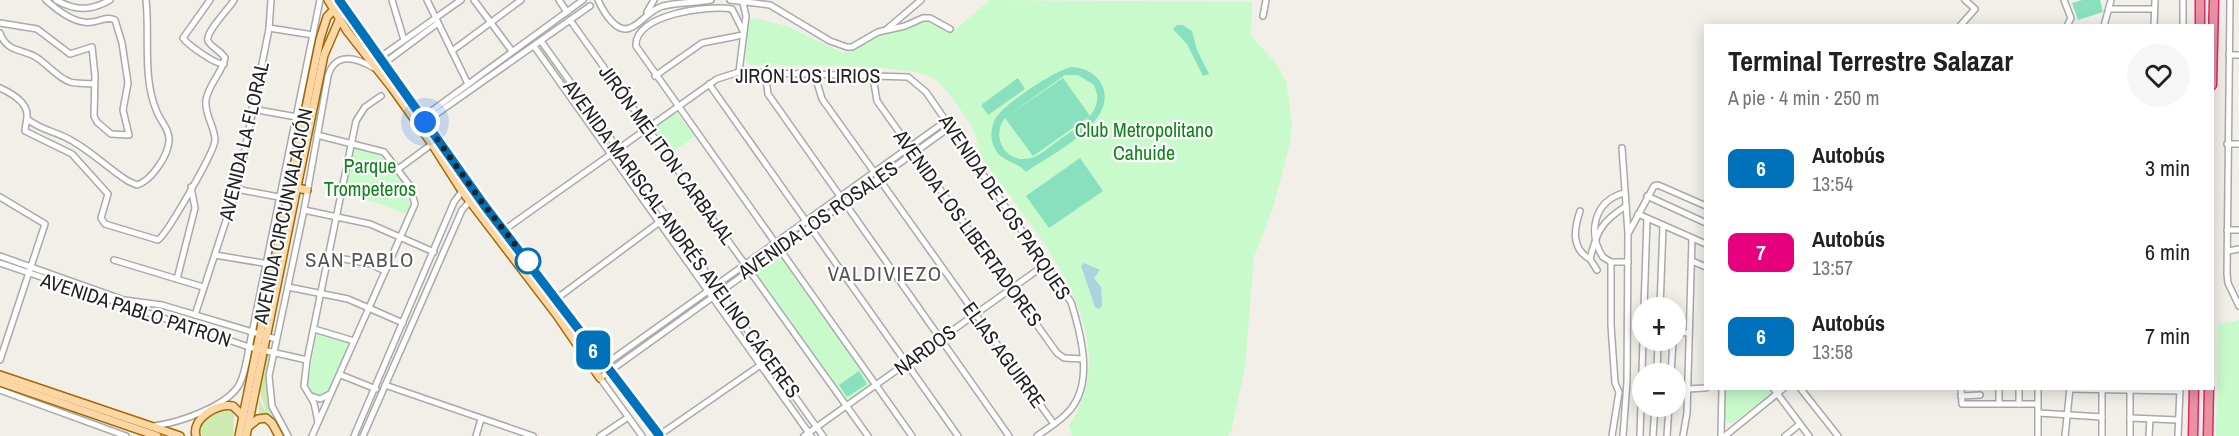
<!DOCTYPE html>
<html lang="es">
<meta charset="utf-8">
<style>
body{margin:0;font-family:"Archivo Narrow",sans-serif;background:#f6f6f6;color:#202124;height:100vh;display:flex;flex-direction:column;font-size:22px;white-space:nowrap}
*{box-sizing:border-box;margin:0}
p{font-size:20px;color:#757577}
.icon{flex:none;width:33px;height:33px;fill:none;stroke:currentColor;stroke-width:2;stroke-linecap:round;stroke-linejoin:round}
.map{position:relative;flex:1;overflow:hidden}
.details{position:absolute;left:1704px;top:24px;width:510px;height:366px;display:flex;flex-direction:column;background:#fff;border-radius:0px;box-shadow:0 3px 15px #0003}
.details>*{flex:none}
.badge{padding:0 12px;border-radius:9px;font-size:21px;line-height:39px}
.fabs{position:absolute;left:1632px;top:297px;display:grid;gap:12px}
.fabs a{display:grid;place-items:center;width:54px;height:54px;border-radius:50%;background:#fff;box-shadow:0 3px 15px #0003;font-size:30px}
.you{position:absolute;width:30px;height:30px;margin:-15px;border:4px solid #fff;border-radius:50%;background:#1a73e8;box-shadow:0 0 0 9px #1a73e833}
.map>.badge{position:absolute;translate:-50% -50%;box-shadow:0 0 0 3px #fff}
.round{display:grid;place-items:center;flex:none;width:63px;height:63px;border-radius:32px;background:#f6f6f6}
.overview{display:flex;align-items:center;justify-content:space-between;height:102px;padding:0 24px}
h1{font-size:28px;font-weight:700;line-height:45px}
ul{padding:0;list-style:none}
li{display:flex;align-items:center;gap:18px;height:84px;padding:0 24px}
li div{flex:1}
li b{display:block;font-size:22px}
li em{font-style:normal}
li .badge{min-width:66px;font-weight:700;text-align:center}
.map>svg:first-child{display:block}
.grass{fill:#cdebb0}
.park{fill:#c8facc}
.pitch{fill:#88e0be;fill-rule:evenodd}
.water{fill:#aad3df}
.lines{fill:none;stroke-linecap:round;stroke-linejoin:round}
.minor-casing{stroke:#a9a9a9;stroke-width:8}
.major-casing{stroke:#a06b00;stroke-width:10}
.highway-casing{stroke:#dc2a67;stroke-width:11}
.minor{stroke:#fff;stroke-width:5}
.major{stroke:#fcd6a4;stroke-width:7}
.highway{stroke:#e892a2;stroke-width:8}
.line-casing{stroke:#fff;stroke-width:14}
.line{stroke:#0072bc;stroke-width:9}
.walk{stroke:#222;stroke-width:6;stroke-dasharray:0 10.8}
.stop-dot{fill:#fff;stroke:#0072bc;stroke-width:3}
.labels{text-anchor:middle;stroke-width:4.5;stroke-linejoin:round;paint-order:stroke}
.street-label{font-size:20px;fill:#222;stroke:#fff}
.park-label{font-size:20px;fill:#0c8416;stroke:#fff}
.neighbourhood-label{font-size:21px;letter-spacing:1.5px;fill:#555;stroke:#fff}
</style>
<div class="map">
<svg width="2239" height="436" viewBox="0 0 2239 436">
<rect width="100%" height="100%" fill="#f2efe9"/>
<g class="grass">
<polygon points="543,46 609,140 609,146 539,50"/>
<polygon points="265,352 272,354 268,406 269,399 286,436 282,436 268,415 259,415 259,399 267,414 258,387 267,356"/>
<polygon points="223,408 232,409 234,416 233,436 202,436 198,426 210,414"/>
</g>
<g class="park">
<path d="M990,0L1252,2L1251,36L1275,62L1286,81L1292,123L1290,143L1273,208L1254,257L1245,367L1231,432L1227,436H1072L1069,425C1130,333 1036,234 984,161C978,151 978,142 974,132C969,120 946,88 936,80C915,62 784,66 750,65L746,60L747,22L753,18L787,26L843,53L877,37L925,21L952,32Z"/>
<polygon points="675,111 695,136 670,154 651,128"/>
<path d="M357,145C364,148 374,150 379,154C396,167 417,195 409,215L381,204L343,195L353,148Z"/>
<polygon points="778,254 871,384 846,401 754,272"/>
<polygon points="2239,320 2239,436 2216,436 2218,324"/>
<path d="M317,333L347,342L350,346L331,389C326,396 321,397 312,395L307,386Z"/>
<polygon points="1725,389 1771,389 1774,392 1733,423 1728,423 1724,418"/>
</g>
<g class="pitch">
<polygon points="2082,0 2100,0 2103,12 2078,20 2072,3"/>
<polygon points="1177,25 1183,25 1192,31 1197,50 1209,74 1203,76 1187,44 1173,29"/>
<path d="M1072,67C1085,68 1096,73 1102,85C1119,122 1051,154 1026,172C1017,161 1000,162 994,147C990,138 991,128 995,119C1004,104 1055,70 1072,67ZM1065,75H1078L1094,85C1107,113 1077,127 1058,141C1050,146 1040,156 1031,158C1006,165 990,136 1005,118L1033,156L1090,116L1063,78L1006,117Z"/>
<polygon points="1018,78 1025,89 988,115 981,105"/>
<polygon points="1080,158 1103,191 1049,228 1026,196"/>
<polygon points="859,371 867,384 847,397 839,385"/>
</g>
<polygon class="water" points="1084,263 1100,270 1094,278 1101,287 1102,306 1099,309 1095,307 1081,266"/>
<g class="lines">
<g class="minor-casing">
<g id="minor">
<path d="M56,0C75,11 91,11 110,0"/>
<path d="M210,0L183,38C188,45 216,65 224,64"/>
<polyline points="392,0 404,40"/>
<polyline points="427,0 468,84"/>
<polyline points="474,0 512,51"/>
<polyline points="559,0 567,12"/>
<path d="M598,0C603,11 617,36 632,27C644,21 649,10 663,6C679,2 695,3 711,0"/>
<polyline points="730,0 770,5 830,41 847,47 852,47 878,32 905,26 923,18 930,18 950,29"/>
<polyline points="2064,0 2071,18 2067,26"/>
<polyline points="2230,0 2227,274 2228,283 2239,306"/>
<polyline points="2109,9 2154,9"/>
<polyline points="647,12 654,0"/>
<polyline points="1263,16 1266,0"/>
<polyline points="570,20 868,436"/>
<path d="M0,23L37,29L70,54L92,47L95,76L94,116L97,122L111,134L129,135L123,110L128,83L122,43L115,20C107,16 101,21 92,22C76,25 57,10 46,0"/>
<polyline points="1960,26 1975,9 1965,0"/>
<polyline points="2104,26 2111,0"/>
<polyline points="2154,26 2155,0"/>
<polyline points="2183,26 2183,0"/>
<polyline points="269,28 313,35"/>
<polyline points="887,29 921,0"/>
<path d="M743,31L732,9C709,5 634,14 636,46L912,436"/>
<path d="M0,33C6,51 20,49 34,56C47,63 56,77 70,82C77,84 86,83 94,84"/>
<polyline points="541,41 823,436"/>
<polyline points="534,46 811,436"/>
<polyline points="452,51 521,0"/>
<polyline points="2229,55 2239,55"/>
<polyline points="379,58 461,0"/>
<polyline points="383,64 438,23"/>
<polyline points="739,72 746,16 743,3"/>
<polyline points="765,73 768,94 1009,436"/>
<polyline points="655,76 702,43 743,35"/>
<polyline points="815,76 822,99 1054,424"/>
<polyline points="873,77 877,101 1057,353 1064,358 1083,359"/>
<polyline points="709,84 958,436"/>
<path d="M0,88C11,93 28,102 27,116C27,122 25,126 25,131L72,154L108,194L101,218L105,224L158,240C167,234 215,151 215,140C215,127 204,114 206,100C208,85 222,73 225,58C221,51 211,47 208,41C205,32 229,9 234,0"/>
<polyline points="252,109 297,117"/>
<polyline points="422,118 583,0"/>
<path d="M27,119C44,132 57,131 74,142C93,153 109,169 128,181L137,185C151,181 168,156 169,141C170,130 161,122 157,112C142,78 150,35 146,0"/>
<polyline points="425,122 590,6"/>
<polyline points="2227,144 2239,144"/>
<polyline points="1622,148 1628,233 1627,382 1623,436"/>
<polyline points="398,169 432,144"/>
<polyline points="236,189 279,197"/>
<path d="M1624,193C1594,201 1587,233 1603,257L1611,262H1628"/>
<polyline points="1647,196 1706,223"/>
<polyline points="0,197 45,224 0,360"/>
<polyline points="304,210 370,224 434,252"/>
<path d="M1580,211C1574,229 1571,249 1590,259"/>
<polyline points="1638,214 1706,244"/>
<path d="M504,230L717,79L739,72L908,77L926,92L1071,302C1081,334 1094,382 1070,410C1061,421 1048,428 1037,436"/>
<polyline points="2227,230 2239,230"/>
<polyline points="1629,232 1654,186 1658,185 1706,206"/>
<polyline points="2228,251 2239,249"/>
<polyline points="215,255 269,264"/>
<polyline points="0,256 124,300 162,305 276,339"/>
<polyline points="329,256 370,264 385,271"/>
<polyline points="114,260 203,287"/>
<polyline points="1692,261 1706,267"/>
<polyline points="1611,262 1611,325 1615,383 1619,392 1612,436"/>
<polyline points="0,263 249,347 307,360"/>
<path d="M1597,270L1590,259C1597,231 1601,222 1626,206"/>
<polyline points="177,279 195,208 191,187"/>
<polyline points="288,287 348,299 403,323"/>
<polyline points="556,299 661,221"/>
<polyline points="1644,308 1647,219"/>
<polyline points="1660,308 1663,226"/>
<polyline points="195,315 238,184 269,29 271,0"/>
<polyline points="314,329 354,341"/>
<polyline points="1676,332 1688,333"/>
<polyline points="609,370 659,435"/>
<polyline points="596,371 946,121"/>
<polyline points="1657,374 1658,340"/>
<polyline points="1671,374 1673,341"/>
<polyline points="341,375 376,389"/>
<polyline points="385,385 533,436"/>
<polyline points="1773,388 1809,436"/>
<polyline points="1800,388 1838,436"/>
<polyline points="1961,388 1962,404 2037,404"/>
<polyline points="1999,388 1999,404"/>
<polyline points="2019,388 2019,404"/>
<polyline points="2038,388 2038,436"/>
<polyline points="1687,389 1706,388"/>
<polyline points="2070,389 2179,391"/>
<polyline points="0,390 126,436"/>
<polyline points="311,396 320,399 330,394"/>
<polyline points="1961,396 1980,395"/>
<polyline points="2039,413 2102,417"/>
<polyline points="2130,418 2178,420"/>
<polyline points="318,422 314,403 304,386 307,360 356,121 365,107 381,96"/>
<path d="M154,426C178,423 229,406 240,383C247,368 248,349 252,333L320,0"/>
<path d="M288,436L272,406L269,376L304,210L328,76C335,51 357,58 374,68"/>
<polyline points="312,436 415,204 410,186 384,152 317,135"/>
<polyline points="354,436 454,202 463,190"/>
<polyline points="363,436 462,210 472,199"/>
<polyline points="476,436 481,419"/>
<polyline points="600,436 627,418"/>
<polyline points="642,436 600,378 950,127"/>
<polyline points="658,436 762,364"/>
<polyline points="804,436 1046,264"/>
<polyline points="1640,436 1643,340"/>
<polyline points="1653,436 1655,406"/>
<polyline points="1667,436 1669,406"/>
<polyline points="1683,436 1687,413 1692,238"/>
<polyline points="1721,436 1722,388"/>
<polyline points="1725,436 1784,388"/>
<polyline points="1785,436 1800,424"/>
<polyline points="2065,436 2070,388"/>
<polyline points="2102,436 2102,388"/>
<polyline points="2130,436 2130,388"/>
<polyline points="2149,436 2150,419"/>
<polyline points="2178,436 2180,390"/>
</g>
</g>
<g class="major-casing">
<g id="major">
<polyline points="328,0 347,31 392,88 432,144 462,191 556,314 600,378"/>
<polyline points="339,0 480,201 609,370"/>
<polyline points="297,188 307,190"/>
<polyline points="0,375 180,436"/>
<polyline points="0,382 157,436"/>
<polyline points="248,427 258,419 266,418 272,423 279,436"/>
<path d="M196,436C191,419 218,402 233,406L243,416"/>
<polyline points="239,436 320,39 327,17 341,2"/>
<polyline points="246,436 324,55 340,18"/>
</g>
</g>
<g class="highway-casing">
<g id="highway">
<polyline points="2200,26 2200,0"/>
<polyline points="2212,85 2214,0"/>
<polyline points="2193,436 2194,388"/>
<polyline points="2208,436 2209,388"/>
</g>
</g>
<use href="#minor" class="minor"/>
<use href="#major" class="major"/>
<use href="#highway" class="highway"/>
</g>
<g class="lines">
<g class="line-casing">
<polyline id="line" points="339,0 484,205 659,435"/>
</g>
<use href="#line" class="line"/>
<polyline class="walk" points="425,122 484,205 528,261"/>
</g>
<circle class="stop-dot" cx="528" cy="261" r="12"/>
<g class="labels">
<g class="street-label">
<text x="808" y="83">JIRÓN LOS LIRIOS</text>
<text transform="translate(244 141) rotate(-77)" y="7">AVENIDA LA FLORAL</text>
<text transform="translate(667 155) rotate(54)" y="7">JIRÓN MELITON CARBAJAL</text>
<text transform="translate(1005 207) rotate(56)" y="7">AVENIDA DE LOS PARQUES</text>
<text transform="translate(283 216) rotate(-78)" y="7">AVENIDA CIRCUNVALACIÓN</text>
<text transform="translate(818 220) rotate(-35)" y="7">AVENIDA LOS ROSALES</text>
<text transform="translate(968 228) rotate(54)" y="7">AVENIDA LOS LIBERTADORES</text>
<text transform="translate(682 239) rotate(54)" y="7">AVENIDA MARISCAL ANDRÉS AVELINO CÁCERES</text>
<text transform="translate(136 310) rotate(18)" y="7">AVENIDA PABLO PATRON</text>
<text transform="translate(925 350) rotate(-36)" y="7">NARDOS</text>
<text transform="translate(1004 355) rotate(54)" y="7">ELIAS AGUIRRE</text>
</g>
<g class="park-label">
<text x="1144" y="137">Club Metropolitano<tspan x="1144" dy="23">Cahuide</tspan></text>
<text x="370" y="173">Parque<tspan x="370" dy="23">Trompeteros</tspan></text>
</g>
<g class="neighbourhood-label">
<text x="360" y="267">SAN PABLO</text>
<text x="885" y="281">VALDIVIEZO</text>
</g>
</g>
</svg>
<div class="fabs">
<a>+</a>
<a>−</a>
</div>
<div class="you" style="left:425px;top:122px"></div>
<b class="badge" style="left:593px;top:350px;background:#0072bc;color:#fff">6</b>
<section class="details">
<div class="overview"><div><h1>Terminal Terrestre Salazar</h1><p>A pie · 4 min · 250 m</p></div><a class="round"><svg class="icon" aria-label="heart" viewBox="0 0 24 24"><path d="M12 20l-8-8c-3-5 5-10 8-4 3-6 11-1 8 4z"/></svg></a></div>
<ul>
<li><span class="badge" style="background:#0072bc;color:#fff">6</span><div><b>Autobús</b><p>13:54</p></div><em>3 min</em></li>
<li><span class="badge" style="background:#e6007e;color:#fff">7</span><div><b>Autobús</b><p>13:57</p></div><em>6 min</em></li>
<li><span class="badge" style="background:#0072bc;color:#fff">6</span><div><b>Autobús</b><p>13:58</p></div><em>7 min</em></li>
</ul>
</section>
</div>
